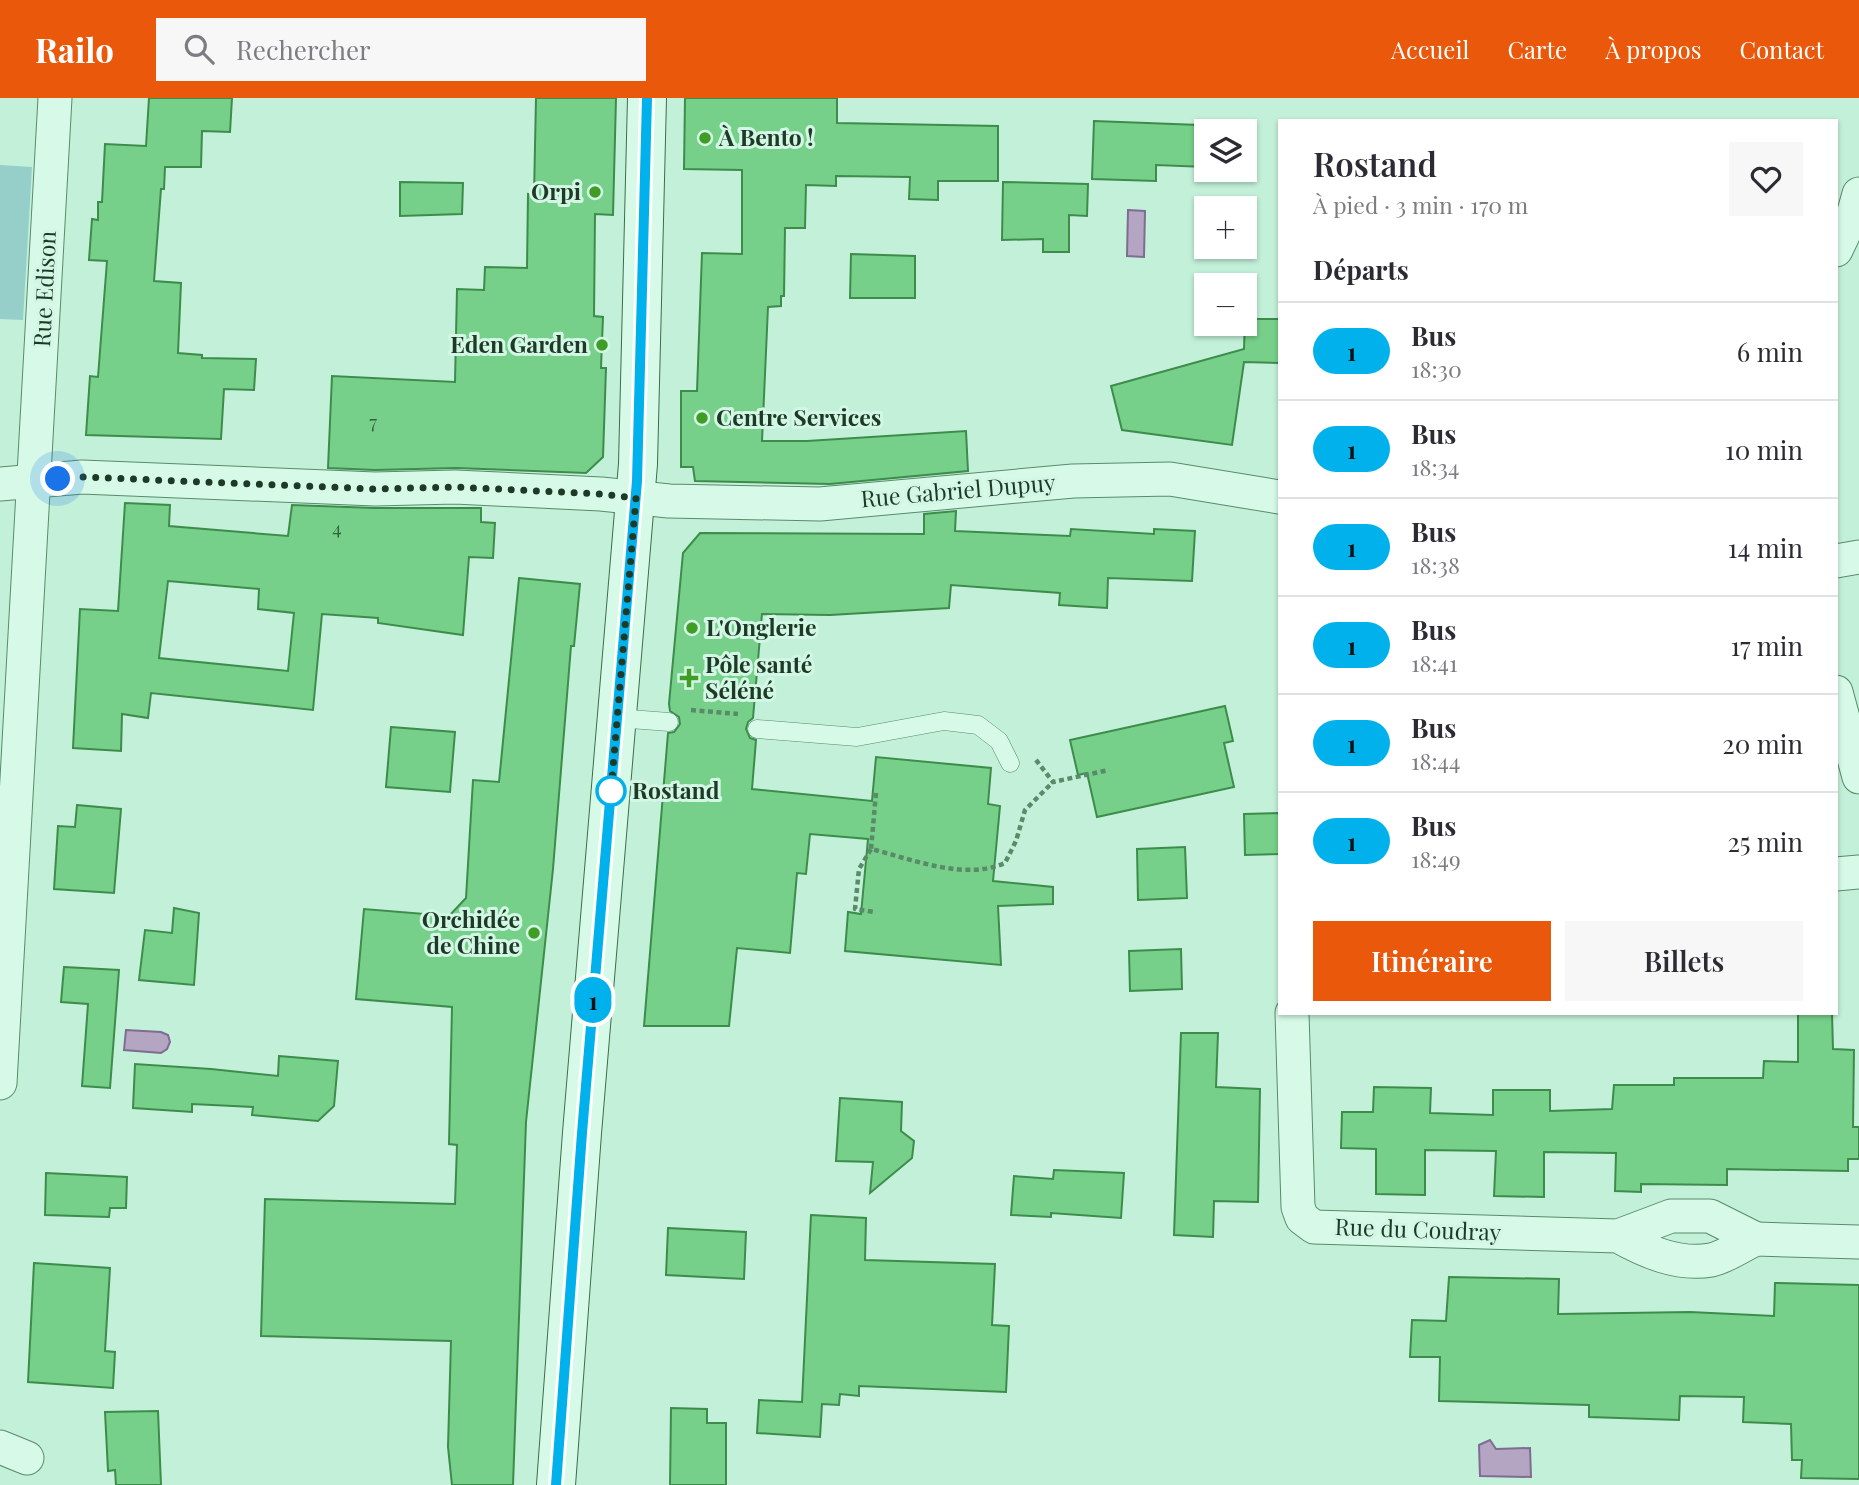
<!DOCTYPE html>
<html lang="fr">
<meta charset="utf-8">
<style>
body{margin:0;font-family:"Playfair Display",serif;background:#f7f7f7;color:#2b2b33;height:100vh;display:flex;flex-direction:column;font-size:26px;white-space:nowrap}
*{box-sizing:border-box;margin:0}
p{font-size:23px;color:#7c7c81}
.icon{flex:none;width:38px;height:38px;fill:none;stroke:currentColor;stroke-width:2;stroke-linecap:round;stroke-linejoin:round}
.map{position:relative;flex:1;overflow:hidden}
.details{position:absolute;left:1278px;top:21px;width:560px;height:896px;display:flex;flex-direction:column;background:#fff;border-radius:0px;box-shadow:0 2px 5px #0004}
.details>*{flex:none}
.badge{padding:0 14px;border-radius:23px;font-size:24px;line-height:46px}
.tools{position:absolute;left:1194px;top:21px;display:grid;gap:14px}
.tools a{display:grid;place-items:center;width:63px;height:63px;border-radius:0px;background:#fff;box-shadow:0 2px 5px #0004;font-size:35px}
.you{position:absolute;width:35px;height:35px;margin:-18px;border:5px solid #fff;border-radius:50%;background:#1a73e8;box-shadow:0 0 0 10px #1a73e833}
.map>.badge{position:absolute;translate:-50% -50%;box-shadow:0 0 0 4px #fff}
h2{padding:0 35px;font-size:26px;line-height:63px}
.round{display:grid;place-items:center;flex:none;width:74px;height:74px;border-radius:0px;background:#f7f7f7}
.headline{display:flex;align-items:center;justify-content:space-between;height:119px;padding:0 35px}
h1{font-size:33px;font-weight:600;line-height:52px}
.button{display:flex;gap:14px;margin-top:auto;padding:14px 35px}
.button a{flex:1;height:80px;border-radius:0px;background:#ea580c;color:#fff;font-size:28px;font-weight:600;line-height:80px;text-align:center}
.button a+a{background:#f7f7f7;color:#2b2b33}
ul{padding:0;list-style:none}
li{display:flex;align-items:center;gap:21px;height:98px;padding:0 35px;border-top:2px solid #e1e1e2}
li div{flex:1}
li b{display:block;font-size:26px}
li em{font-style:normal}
li .badge{min-width:77px;font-weight:700;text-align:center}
header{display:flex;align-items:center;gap:42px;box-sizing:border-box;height:98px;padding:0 35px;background:#ea580c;color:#fff}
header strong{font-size:33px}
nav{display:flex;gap:38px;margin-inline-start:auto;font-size:24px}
.search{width:490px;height:63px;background:#f7f7f7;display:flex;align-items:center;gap:18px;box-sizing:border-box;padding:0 24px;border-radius:0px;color:#7c7c81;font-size:26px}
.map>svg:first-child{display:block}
.green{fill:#96cfca}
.water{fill:#b4a5c3;stroke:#806b92;stroke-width:2}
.building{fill:#77d08a;stroke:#3d8c4c;stroke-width:2;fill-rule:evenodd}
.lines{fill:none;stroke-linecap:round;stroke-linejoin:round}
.service-casing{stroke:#598b69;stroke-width:19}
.minor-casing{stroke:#598b69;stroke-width:35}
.secondary-casing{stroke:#3c6d4b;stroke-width:40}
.path{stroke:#598b69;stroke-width:4.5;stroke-dasharray:5 3.5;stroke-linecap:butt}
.service{stroke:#d7fae8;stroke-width:18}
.minor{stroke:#d7fae8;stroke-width:33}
.secondary{stroke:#d7fae8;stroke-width:38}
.line-casing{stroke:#fff;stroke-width:16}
.line{stroke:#00b1eb;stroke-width:10}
.walk{stroke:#1e3a26;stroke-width:7;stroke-dasharray:0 12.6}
.poi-dot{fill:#3f9d26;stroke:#d3f7e5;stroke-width:2.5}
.stop-dot{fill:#fff;stroke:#00b1eb;stroke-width:3.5}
.labels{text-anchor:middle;stroke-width:6;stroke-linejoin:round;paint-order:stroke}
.number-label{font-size:19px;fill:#34603f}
.poi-label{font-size:23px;font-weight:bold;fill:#1e3a26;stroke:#d3f7e5;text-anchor:start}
.street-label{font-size:23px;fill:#1e3a26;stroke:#d3f7e5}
.stop-label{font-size:23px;font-weight:bold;fill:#1e3a26;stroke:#d3f7e5;text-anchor:start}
</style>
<header>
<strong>Railo</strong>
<div class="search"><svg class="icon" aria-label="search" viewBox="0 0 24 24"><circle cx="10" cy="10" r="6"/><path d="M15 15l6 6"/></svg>Rechercher</div>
<nav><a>Accueil</a><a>Carte</a><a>À propos</a><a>Contact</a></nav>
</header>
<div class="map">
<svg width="1859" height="1387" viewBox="0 0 1859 1387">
<rect width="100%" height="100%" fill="#c3f0d9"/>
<polygon class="green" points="0,67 32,69 23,222 0,221"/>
<g class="water">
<polygon points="1128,112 1145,113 1144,159 1127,158"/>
<polygon points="126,932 161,934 168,937 170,944 167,951 161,955 124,952"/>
<polygon points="1490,1342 1496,1351 1530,1350 1531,1379 1480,1378 1479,1347"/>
</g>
<g class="building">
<polygon points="149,0 232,0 230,34 202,33 201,69 165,69 164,91 161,91 154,183 181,185 178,255 202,257 202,260 256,261 254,292 224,291 221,341 86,337 90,278 98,279 107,163 89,162 92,121 98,122 98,104 102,104 105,46 146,48"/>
<polygon points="536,0 616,0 613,117 595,116 594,218 603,219 601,270 606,270 603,359 586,375 456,370 375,372 328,370 332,278 455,284 457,191 484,192 485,169 527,170 528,96 534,97"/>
<polygon points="685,0 837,0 837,25 998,28 998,83 938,83 938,102 909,101 910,79 836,78 836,88 806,87 805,130 785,130 784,198 781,198 781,208 768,209 762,343 807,343 966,333 968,373 830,386 695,383 693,369 681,369 681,293 697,293 702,155 742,156 742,72 684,71"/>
<polygon points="1094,23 1252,29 1250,71 1244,70 1244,33 1206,33 1206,69 1156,67 1156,83 1092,81"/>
<polygon points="400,84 463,85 462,116 400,118"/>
<polygon points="1003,84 1088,86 1087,118 1069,117 1069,154 1043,154 1043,141 1002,142"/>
<polygon points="851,156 915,158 915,200 850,200"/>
<polygon points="1245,221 1279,221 1279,265 1244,264 1232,347 1122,332 1111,288 1244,251"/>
<path d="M125,405L170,407L169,428L288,438L292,407L375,410H481V424L495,425L493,460L469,459L463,537L378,525V520L322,516L313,612L151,595L148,620L122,616L121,653L73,650L80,511L118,513ZM168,483L259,491L258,511L294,515L288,573L159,560Z"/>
<polygon points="956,413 955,433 1070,438 1071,431 1154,436 1154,431 1195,433 1192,483 1108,480 1107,510 1059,507 1060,495 951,487 949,510 830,517 762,516 753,620 748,624 746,631 750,640 756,642 752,691 872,703 876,659 991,670 988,706 1000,708 993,783 1053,789 1053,806 998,808 1001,867 845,853 848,814 861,816 868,741 810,736 806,776 797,775 790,855 737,850 729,928 644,928 668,635 674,634 680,626 679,619 670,613 669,606 683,455 700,435 924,436 924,416"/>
<polygon points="519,480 580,486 574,548 571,548 553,771 526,1024 513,1387 452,1387 448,1349 451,1243 261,1238 265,1101 455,1106 457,1047 449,1046 452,909 356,901 364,811 449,818 466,800 473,682 499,684"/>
<polygon points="1225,608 1233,643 1224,645 1234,689 1097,719 1087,675 1078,677 1070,642"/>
<polygon points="391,629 455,634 450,694 386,689"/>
<polygon points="77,707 121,711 114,795 54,791 58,728 75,729"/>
<polygon points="1279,715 1279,756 1245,757 1244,716"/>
<polygon points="1185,749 1187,800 1138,802 1137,751"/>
<polygon points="174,810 199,815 194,887 139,882 145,832 172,835"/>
<polygon points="1181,851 1182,891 1130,893 1129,853"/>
<polygon points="64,869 119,872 110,990 82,988 88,906 61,904"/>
<polygon points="1798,915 1832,915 1833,951 1854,952 1853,1029 1859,1029 1859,1061 1848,1061 1848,1073 1727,1071 1727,1087 1641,1086 1641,1094 1615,1093 1616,1055 1544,1054 1544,1099 1494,1098 1496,1053 1425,1052 1425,1097 1376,1096 1376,1051 1341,1050 1342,1014 1373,1014 1374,989 1431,990 1430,1015 1493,1017 1493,992 1550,992 1550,1013 1612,1011 1614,987 1674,987 1674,980 1763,980 1764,963 1798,964"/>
<polygon points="1181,935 1218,935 1216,989 1260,991 1258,1104 1214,1103 1213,1139 1174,1137"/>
<polygon points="279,958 338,963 334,1008 318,1023 252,1017 253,1009 192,1006 192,1014 133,1010 135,966 211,971 278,978"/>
<polygon points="840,1000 902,1004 901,1033 914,1043 912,1060 870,1095 873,1064 836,1063"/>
<polygon points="1054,1072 1124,1075 1121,1120 1051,1115 1051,1119 1011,1117 1014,1078 1053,1081"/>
<polygon points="46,1075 127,1079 126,1110 110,1110 109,1119 45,1117"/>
<polygon points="811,1117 866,1120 865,1162 995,1166 992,1227 1009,1228 1006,1294 859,1288 859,1298 840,1296 839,1307 822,1306 820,1339 757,1335 759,1302 802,1304"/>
<polygon points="668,1130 746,1134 744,1181 666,1177"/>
<polygon points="34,1165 110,1170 105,1253 115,1254 113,1290 28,1284"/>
<polygon points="1449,1179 1559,1181 1558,1216 1690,1214 1774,1218 1775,1185 1859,1187 1859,1381 1801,1380 1802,1362 1792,1362 1791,1326 1743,1324 1744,1299 1680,1298 1679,1322 1589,1319 1589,1307 1439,1303 1440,1259 1410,1259 1412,1222 1446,1223"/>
<polygon points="671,1310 707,1311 707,1325 726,1325 726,1387 670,1387"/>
<polygon points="158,1313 161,1387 116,1387 115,1372 108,1373 105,1314"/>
</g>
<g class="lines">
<g class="service-casing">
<g id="service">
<polyline points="617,620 669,624"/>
<polyline points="757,631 857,639 944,623 978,627 999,643 1010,665"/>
</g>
</g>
<g class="minor-casing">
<g id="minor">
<polyline points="1836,152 1854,114 1859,96"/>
<polyline points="0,386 82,379 375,391 455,389 601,396 669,403 820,406 1073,383 1170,381 1279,399"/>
<polyline points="1836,463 1859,459"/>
<polyline points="1836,594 1859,679"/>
<polyline points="1836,776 1859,774"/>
<path d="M1292,915L1298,1109L1302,1120L1314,1129L1618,1138L1671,1118H1710L1756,1141C1742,1147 1726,1159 1711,1162C1678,1168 1645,1153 1618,1138"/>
<polyline points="0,985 55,0"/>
<polyline points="1756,1141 1859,1144"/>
<polyline points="0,1349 27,1360"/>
</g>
</g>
<g class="secondary-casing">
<polyline id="secondary" points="556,1387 582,1035 638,366 647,0"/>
</g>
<g class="path">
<polyline points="691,612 738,616"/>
<polyline points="1036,662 1053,684 1109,672"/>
<path d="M876,695L871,751C912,761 964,783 1005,765L1016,743L1025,712L1053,684"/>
<polyline points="871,751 859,771 855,811 875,814"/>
</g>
<use href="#service" class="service"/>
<use href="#minor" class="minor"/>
<use href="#secondary" class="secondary"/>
</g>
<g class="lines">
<g class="line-casing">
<polyline id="line" points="556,1387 582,1035 637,383 647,0"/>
</g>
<use href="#line" class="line"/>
<polyline class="walk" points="58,381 82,379 375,391 455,389 601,396 636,400 611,693"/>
</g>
<g class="poi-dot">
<circle cx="705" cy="40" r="7"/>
<circle cx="595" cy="94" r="7"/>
<circle cx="602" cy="247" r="7"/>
<circle cx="702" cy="320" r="7"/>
<circle cx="692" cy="530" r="7"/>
<path d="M685.5 569.5h7v7h7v7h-7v7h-7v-7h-7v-7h7z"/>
<circle cx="534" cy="835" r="7"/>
</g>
<circle class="stop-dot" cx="611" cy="693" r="14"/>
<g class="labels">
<g class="number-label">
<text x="373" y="331">7</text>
<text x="337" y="437">4</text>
</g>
<g class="poi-label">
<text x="719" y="48">À Bento !</text>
<text x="581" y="102" text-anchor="end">Orpi</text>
<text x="588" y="255" text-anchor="end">Eden Garden</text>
<text x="716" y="328">Centre Services</text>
<text x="706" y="538">L'Onglerie</text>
<text x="705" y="575">Pôle santé<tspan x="705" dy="26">Séléné</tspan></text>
<text x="520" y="830" text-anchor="end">Orchidée<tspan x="520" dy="26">de Chine</tspan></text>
</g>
<g class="street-label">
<text transform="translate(45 191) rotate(-87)" y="8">Rue Edison</text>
<text transform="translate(958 393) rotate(-5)" y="8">Rue Gabriel Dupuy</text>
<text transform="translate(1418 1132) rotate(2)" y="8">Rue du Coudray</text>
</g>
<g class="stop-label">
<text x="632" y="701">Rostand</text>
</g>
</g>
</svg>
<div class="tools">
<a><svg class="icon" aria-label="layers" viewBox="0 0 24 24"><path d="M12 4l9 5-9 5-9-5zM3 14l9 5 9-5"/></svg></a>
<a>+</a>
<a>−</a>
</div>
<div class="you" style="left:58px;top:381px"></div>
<b class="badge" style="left:593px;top:902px;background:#00b1eb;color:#111">1</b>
<section class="details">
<div class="headline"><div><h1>Rostand</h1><p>À pied · 3 min · 170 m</p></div><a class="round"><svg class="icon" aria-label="heart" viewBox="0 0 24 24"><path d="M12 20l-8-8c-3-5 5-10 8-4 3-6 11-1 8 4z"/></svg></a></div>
<h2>Départs</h2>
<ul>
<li><span class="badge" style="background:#00b1eb;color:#111">1</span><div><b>Bus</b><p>18:30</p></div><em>6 min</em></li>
<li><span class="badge" style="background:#00b1eb;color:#111">1</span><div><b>Bus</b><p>18:34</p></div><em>10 min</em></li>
<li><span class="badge" style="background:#00b1eb;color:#111">1</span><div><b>Bus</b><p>18:38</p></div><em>14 min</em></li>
<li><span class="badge" style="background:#00b1eb;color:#111">1</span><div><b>Bus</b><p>18:41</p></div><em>17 min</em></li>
<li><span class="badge" style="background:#00b1eb;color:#111">1</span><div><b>Bus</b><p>18:44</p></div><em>20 min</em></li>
<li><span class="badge" style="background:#00b1eb;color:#111">1</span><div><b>Bus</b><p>18:49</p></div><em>25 min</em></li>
</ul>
<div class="button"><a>Itinéraire</a><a>Billets</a></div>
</section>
</div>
